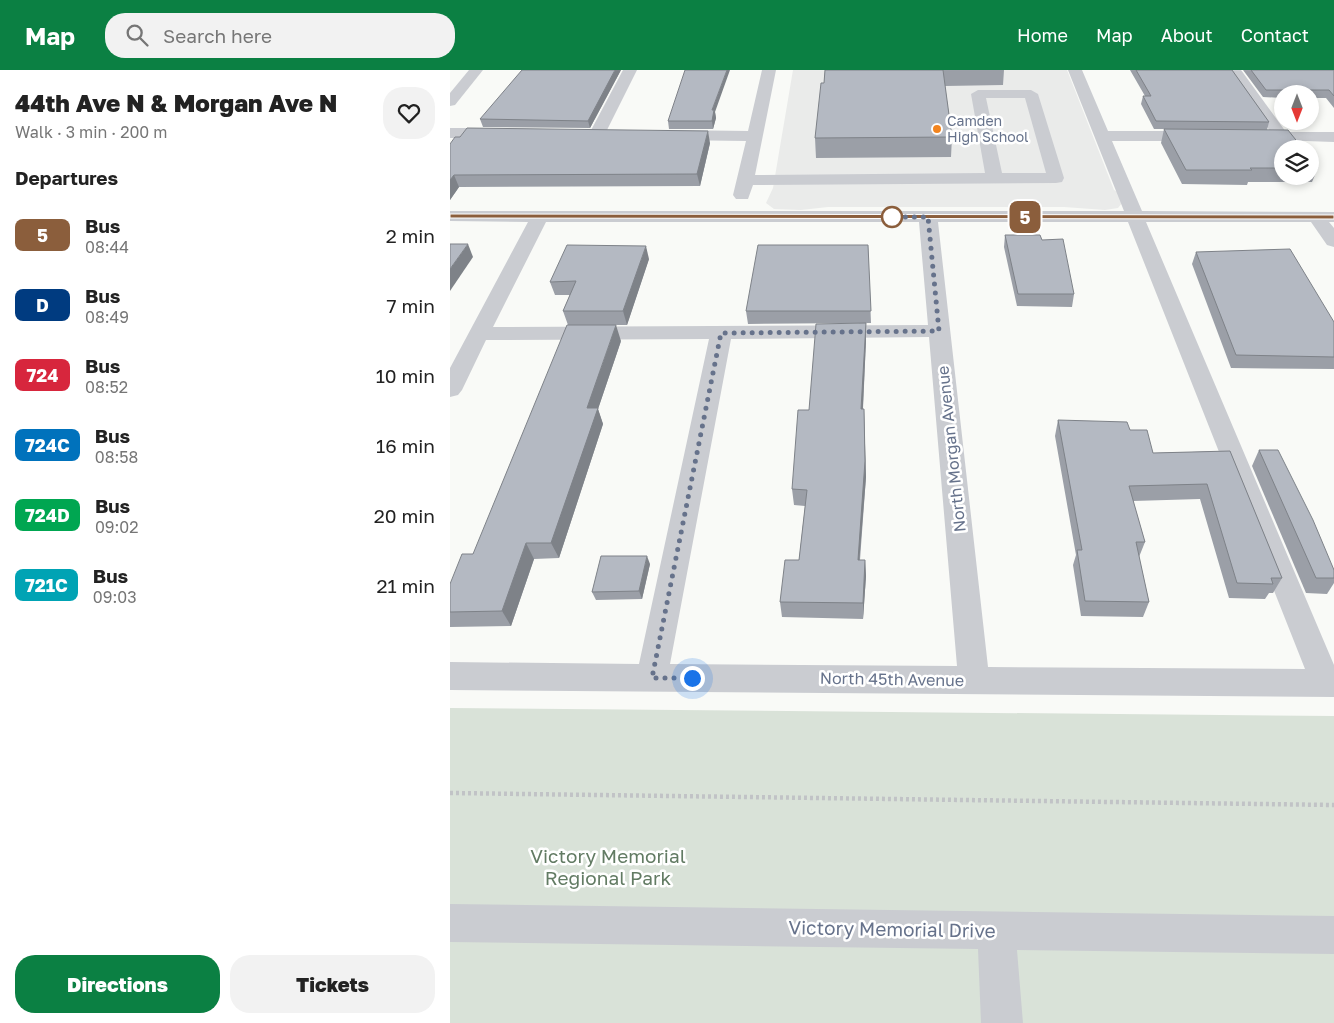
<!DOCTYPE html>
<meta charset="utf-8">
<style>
body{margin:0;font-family:"Golos Text",sans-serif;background:#f2f2f2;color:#222;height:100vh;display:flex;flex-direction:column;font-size:19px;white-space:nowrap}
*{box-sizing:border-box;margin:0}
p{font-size:16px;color:#767676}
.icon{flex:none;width:28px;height:28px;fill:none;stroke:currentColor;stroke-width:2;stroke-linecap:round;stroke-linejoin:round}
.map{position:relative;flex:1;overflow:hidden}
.drawer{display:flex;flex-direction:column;background:#fff;width:450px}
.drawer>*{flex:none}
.badge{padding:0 10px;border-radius:8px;font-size:18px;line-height:32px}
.needle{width:32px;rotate:180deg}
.buttons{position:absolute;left:824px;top:15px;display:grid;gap:10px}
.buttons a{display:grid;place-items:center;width:45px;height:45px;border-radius:50%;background:#fff;box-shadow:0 2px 8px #0003;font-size:25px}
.you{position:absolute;width:25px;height:25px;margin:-12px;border:4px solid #fff;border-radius:50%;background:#1a73e8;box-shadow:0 0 0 8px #1a73e833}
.map>.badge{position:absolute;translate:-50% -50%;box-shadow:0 0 0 2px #fff}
h2{padding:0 15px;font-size:19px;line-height:45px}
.round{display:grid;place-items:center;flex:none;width:52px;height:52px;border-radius:20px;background:#f2f2f2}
.overview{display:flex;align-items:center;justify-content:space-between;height:85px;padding:0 15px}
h1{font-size:24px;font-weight:800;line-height:38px}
.button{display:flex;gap:10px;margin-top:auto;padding:10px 15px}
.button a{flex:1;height:58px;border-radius:20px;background:#0b8043;color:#fff;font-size:20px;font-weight:800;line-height:58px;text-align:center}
.button a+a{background:#f2f2f2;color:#222}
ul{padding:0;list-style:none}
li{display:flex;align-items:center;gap:15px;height:70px;padding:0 15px}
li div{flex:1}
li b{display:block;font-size:19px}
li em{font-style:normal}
li .badge{min-width:55px;font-weight:700;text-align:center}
header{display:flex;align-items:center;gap:30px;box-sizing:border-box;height:70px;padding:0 25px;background:#0b8043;color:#fff}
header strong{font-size:24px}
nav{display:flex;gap:28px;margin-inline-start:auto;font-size:18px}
.search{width:350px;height:45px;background:#f2f2f2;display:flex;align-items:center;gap:12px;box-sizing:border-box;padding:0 18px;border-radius:20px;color:#767676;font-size:19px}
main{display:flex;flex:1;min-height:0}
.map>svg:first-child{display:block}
.built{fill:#eaebea}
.green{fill:#d9e2d8}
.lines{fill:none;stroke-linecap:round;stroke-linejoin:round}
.path{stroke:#c1c3c6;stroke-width:4.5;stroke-dasharray:3 3;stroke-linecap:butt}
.minor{fill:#caccd1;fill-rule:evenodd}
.wall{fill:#9b9fa7}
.shaded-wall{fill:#7e8288}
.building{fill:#b4b9c2;stroke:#7e8288}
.line{fill:#8b5e3c;stroke:#fff}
.walk{stroke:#66728b;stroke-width:5;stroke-dasharray:0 9}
.poi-dot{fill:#f2841f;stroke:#fff;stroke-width:2}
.stop-dot{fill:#fff;stroke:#8b5e3c;stroke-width:2.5}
.labels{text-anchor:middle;stroke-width:5;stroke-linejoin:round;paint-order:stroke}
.far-poi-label{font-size:14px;fill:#66728b;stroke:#fff;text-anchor:start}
.street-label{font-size:16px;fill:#66728b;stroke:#fff}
.near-park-label{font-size:19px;fill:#627b63;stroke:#fff}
.near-street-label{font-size:19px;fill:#66728b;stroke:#fff}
</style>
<header>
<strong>Map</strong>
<div class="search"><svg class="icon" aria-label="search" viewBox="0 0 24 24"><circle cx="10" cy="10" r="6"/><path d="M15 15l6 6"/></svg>Search here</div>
<nav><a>Home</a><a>Map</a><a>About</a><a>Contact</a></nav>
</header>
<main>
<section class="drawer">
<div class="overview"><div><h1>44th Ave N &amp; Morgan Ave N</h1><p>Walk · 3 min · 200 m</p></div><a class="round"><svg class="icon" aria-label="heart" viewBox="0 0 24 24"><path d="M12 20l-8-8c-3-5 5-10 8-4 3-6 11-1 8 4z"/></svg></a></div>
<h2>Departures</h2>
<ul>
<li><span class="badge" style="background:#8b5e3c;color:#fff">5</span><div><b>Bus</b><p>08:44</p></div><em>2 min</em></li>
<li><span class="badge" style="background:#003b80;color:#fff">D</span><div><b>Bus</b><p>08:49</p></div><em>7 min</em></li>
<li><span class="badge" style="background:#d7263d;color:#fff">724</span><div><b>Bus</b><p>08:52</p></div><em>10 min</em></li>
<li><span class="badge" style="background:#0072bc;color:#fff">724C</span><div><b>Bus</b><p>08:58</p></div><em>16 min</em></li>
<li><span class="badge" style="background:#00a651;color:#fff">724D</span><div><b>Bus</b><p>09:02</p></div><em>20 min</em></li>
<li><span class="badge" style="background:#00a3b4;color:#fff">721C</span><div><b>Bus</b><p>09:03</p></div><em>21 min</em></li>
</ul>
<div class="button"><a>Directions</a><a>Tickets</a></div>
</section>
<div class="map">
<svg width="884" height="953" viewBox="0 0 884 953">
<rect width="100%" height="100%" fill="#f9faf7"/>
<polygon class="built" points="343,0 617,0 664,120 670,123 672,133 668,138 655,140 614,137 378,137 351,140 324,139 316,133 323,118"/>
<polygon class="green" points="0,638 884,646 884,953 0,953"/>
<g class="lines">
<polyline class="path" points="0,723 884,735"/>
<g class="minor">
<polygon points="19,0 33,0 5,35 0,36 0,23"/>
<polygon points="173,0 187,0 155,64 153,67 141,67 139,64"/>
<path d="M312,0H326L305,105L535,103L521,24L528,20H581L588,24L614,108L612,112L606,113L303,115L298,129H286L283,125L296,71L221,70L213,65L221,60L298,61ZM536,28H575L596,103H552Z"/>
<path d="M618,0H632L658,61H750L758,66L750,71H662L692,141L884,142V152H879L884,158V177L877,175L861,152H696L884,595V627L0,620V592L189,594L259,269L36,270L12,320L8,325L0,327V298L78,152L0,151V141H674ZM96,152H469L478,255L43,257ZM488,152H678L855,599L538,597ZM479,267L507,596L220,594L281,269Z"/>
<polygon points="777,0 791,0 836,62 884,62 884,72 800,69 798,66 800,63 820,61"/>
<polygon points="0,58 51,58 59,63 51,68 0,68"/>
<polygon points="0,834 884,846 884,884 567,880 573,953 531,953 528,879 0,872"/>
</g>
</g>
<g class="wall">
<polygon points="171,0 140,58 33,57 30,49"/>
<polygon points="375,0 554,0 553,15 495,16 502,67 501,87 366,88 365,68 374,13"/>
<polygon points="680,0 782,0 819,52 817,60 832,79 832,106 860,106 860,88 868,98 862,112 798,112 797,115 732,114 711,73 714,59 704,59 691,34 693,26 695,26"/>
<polygon points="793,0 884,0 884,38 876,28 860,28 860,24 832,24 832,28 813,27"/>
<polygon points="265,42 266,48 263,59 219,59 218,51"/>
<polygon points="260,73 250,116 9,117 0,130 0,74"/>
<polygon points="555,165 592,170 624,224 622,237 567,236 554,177"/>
<polygon points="418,175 421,253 416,253 416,270 413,339 416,407 410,490 415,490 416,506 413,549 332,547 330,532 349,490 355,436 344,435 342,419 409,253 298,254 296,241"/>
<polygon points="746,182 884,252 884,299 781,298 742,194"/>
<polygon points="199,189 177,255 118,255 113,241 120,225 105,225 100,212"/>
<polygon points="171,271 148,339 153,354 109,488 84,489 61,556 0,557 0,514 23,484"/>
<polygon points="608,350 680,360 703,383 780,381 832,508 823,523 819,523 815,529 779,528 750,429 683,431 695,472 689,487 699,532 693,547 631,546 623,495 626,485 605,366"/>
<polygon points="809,380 884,500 884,513 877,524 856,523 802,396"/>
<polygon points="200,494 192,529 146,530 142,522"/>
</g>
<g class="shaded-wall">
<polygon points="165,0 171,0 140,58 138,51"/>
<polygon points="277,0 280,0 265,42 266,48 263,59 262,51 262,40"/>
<polygon points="258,61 260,73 250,116 247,104"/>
<polygon points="4,105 9,117 0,130 0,110"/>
<polygon points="18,174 23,187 0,221 0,199"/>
<polygon points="196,176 199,189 177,255 173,241"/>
<polygon points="416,253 416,270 412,355 411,339"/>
<polygon points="166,255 171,271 148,339 153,354 109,488 101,473 137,338"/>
<polygon points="414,339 416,407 408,506 408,490"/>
<polygon points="76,473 84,489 61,556 52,541"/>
<polygon points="197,486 200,494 192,529 189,521"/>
<polygon points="415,490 416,506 413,549 413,533"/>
</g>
<g class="building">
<polygon points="72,0 165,0 138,51 30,49"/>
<polygon points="235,0 277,0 262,40 264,40 262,51 218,51"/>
<polygon points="375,0 493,0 502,67 365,68 371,13 374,13"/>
<polygon points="686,0 782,0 819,52 706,51 693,26 701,26"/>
<polygon points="801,0 884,0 884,26 879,20 816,20"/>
<polygon points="17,58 258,61 247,104 4,105 0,110 0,74 5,67 10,67"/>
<polygon points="714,59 838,60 853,79 832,79 832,98 800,98 802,100 736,100"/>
<polygon points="860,88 868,98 860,98"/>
<polygon points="555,165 590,165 592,170 613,169 624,224 568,224"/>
<polygon points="0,174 18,174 0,199"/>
<polygon points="117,175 196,176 173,241 113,241 126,211 100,212"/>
<polygon points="308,175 418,175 421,241 296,241"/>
<polygon points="840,179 884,252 884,287 786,285 746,182"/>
<polygon points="416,253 411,339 414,339 415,391 408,490 415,490 413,533 330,532 335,490 349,490 357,420 342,419 348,340 359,340 366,254"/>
<polygon points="117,255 166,255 137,338 148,338 101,473 76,473 52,541 0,542 0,514 12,484 23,484"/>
<polygon points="608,350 677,352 680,360 697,360 703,383 780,381 832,508 821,508 823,514 787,513 757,414 679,416 695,472 686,472 699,532 635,531 627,480 632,480"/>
<polygon points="809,380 828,380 863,450 884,500 884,508 866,508"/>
<polygon points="151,486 197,486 189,521 142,522"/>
</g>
<polygon class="line" points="0,144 884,145 884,149 0,148"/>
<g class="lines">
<polyline class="walk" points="242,608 202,608 271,263 489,261 478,147 434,147 442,147"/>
</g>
<circle class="poi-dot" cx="487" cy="59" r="5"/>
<circle class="stop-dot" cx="442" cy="147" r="10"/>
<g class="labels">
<g class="far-poi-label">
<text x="497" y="56">Camden<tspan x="497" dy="16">High School</tspan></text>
</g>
<g class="street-label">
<text transform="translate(501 379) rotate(-96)" y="6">North Morgan Avenue</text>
<text transform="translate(442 609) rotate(1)" y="6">North 45th Avenue</text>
</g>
<g class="near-park-label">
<text x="158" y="793">Victory Memorial<tspan x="158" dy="22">Regional Park</tspan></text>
</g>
<g class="near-street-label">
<text transform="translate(442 859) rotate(1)" y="7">Victory Memorial Drive</text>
</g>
</g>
</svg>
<div class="buttons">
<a><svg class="needle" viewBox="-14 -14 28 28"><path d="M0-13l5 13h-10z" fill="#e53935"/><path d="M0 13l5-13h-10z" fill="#767676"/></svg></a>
<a><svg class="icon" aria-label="layers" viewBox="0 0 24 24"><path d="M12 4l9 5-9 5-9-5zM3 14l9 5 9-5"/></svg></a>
</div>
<div class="you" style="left:242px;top:608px"></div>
<b class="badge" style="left:575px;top:147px;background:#8b5e3c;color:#fff">5</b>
</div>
</main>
